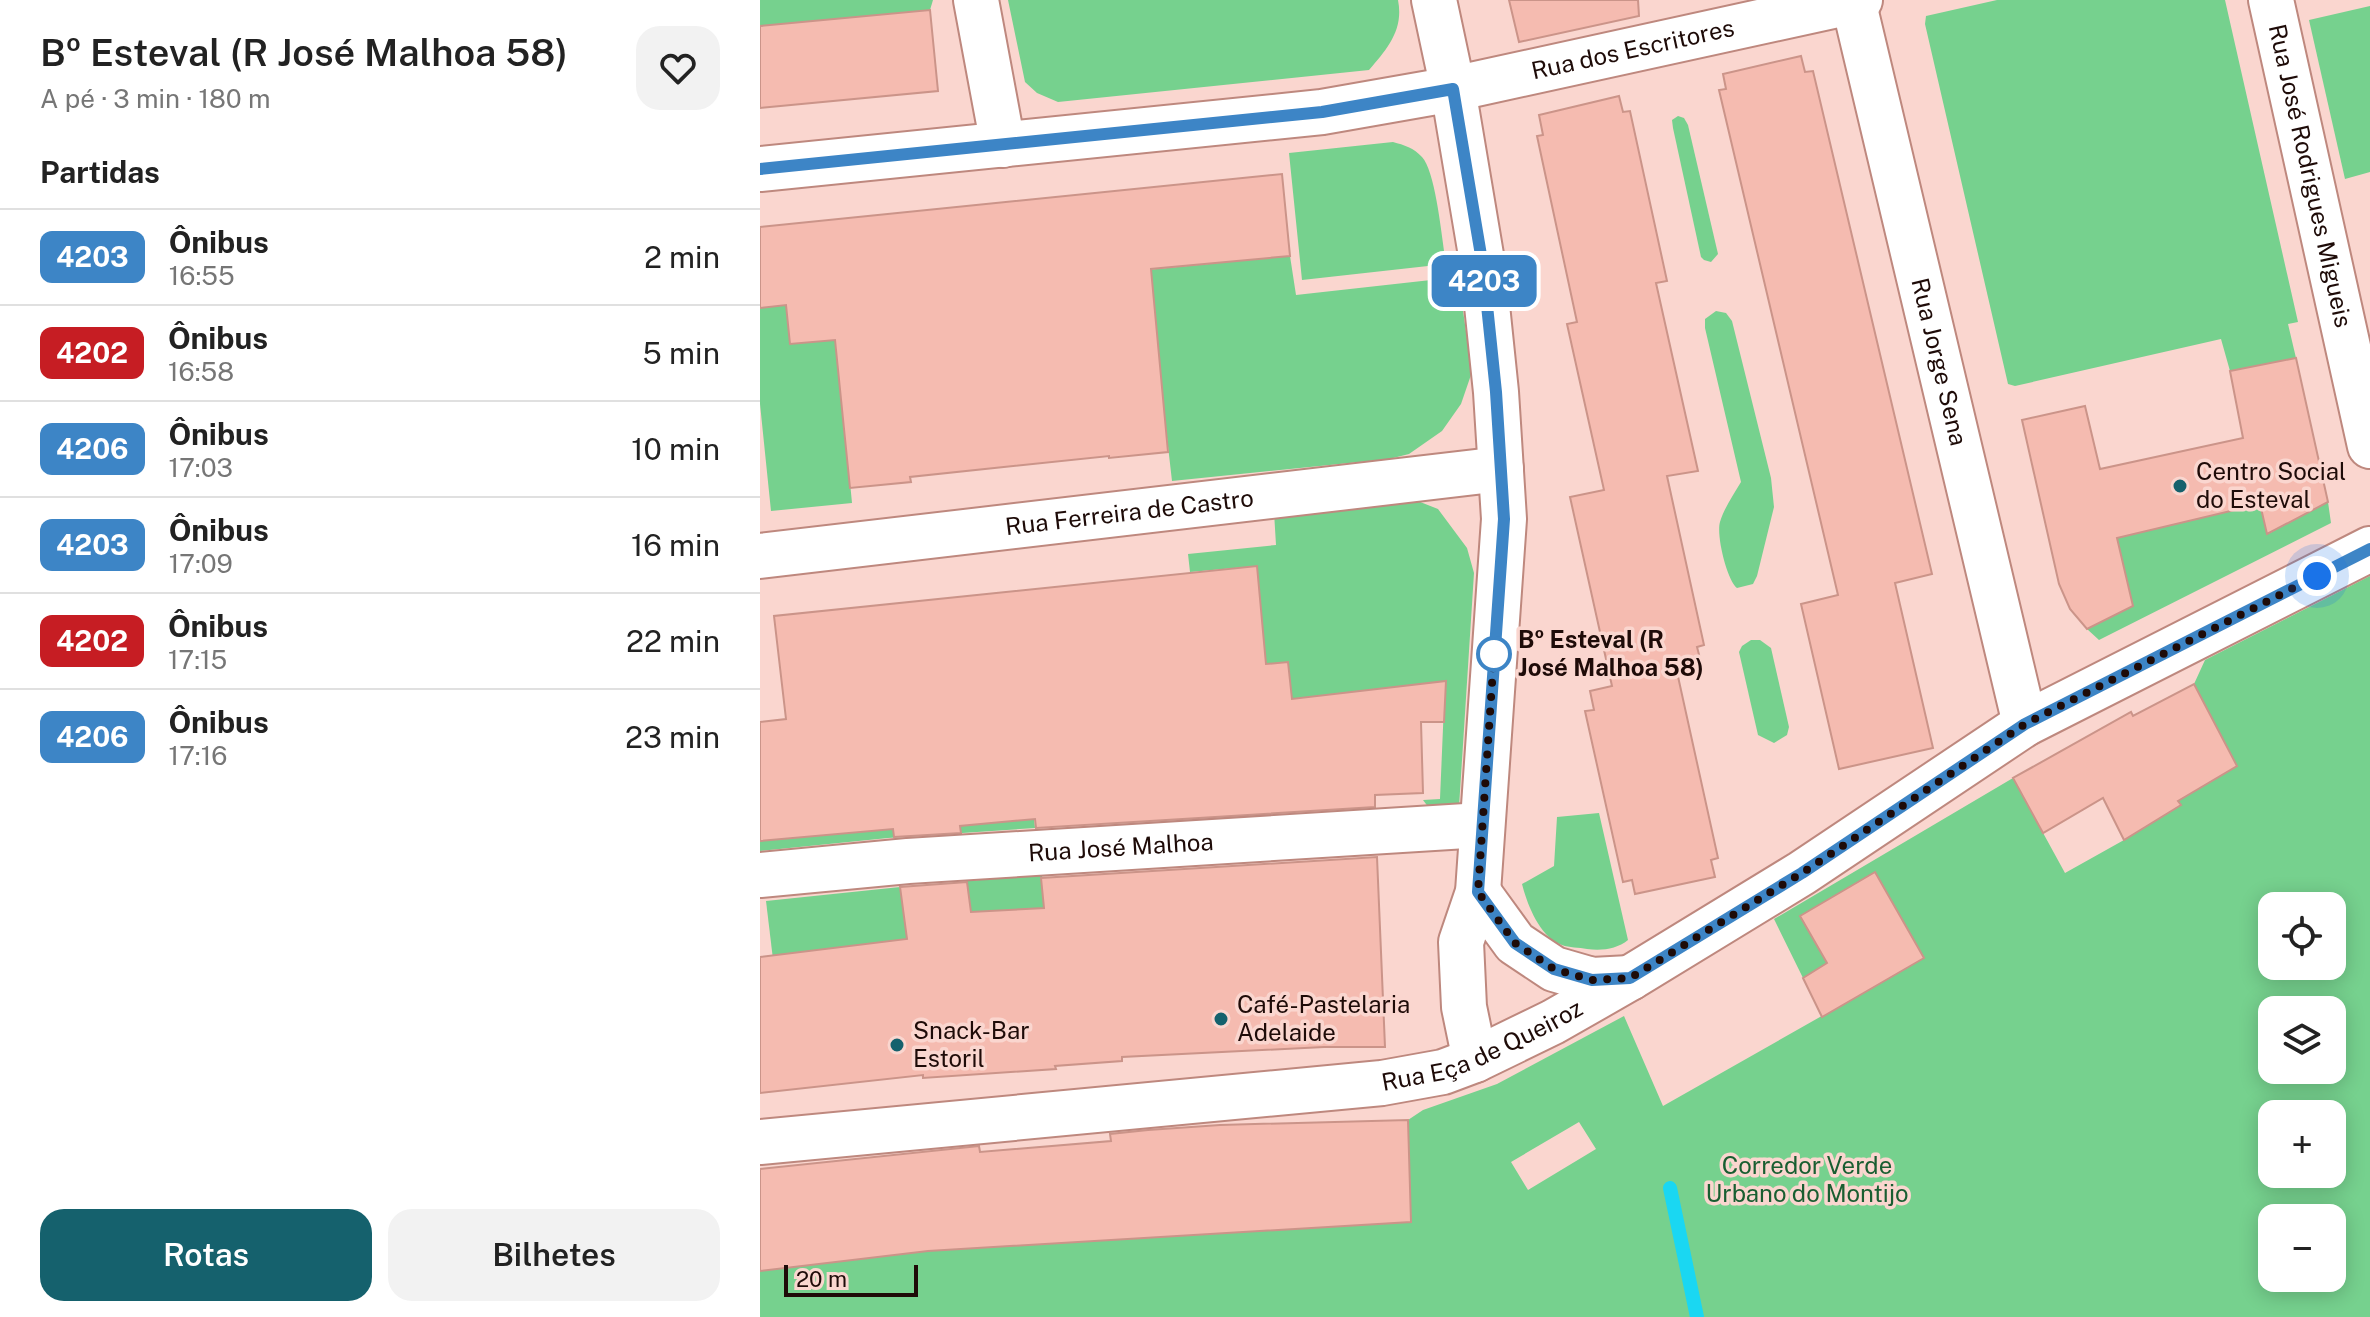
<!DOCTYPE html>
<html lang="pt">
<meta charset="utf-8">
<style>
body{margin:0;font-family:"Public Sans",sans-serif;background:#f2f2f2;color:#222;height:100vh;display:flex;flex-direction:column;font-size:30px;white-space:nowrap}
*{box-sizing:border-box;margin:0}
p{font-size:26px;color:#767676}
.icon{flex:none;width:44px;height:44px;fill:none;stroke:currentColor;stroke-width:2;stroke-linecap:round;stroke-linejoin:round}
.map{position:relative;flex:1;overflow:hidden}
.details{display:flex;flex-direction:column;background:#fff;width:760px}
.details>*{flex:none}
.badge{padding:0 16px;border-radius:12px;font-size:28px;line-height:52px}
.buttons{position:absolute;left:1498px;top:892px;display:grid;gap:16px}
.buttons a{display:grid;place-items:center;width:88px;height:88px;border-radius:16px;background:#fff;box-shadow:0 4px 20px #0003;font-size:40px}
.scale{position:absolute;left:24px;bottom:20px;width:134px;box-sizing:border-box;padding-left:8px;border:4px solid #1e0b08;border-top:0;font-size:22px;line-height:28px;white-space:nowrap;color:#1e0b08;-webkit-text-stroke:6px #fad6cf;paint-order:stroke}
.you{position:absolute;width:40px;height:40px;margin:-20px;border:6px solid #fff;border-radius:50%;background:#1a73e8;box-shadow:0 0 0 12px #1a73e833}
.map>.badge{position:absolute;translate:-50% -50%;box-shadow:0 0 0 4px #fff}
h2{padding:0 40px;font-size:30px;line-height:72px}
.round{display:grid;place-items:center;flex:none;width:84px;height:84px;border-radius:24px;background:#f2f2f2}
.headline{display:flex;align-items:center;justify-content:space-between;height:136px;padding:0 40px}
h1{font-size:38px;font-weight:600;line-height:60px}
.button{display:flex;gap:16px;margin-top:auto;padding:16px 40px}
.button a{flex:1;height:92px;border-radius:24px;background:#15616d;color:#fff;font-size:32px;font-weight:600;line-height:92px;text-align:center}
.button a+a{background:#f2f2f2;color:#222}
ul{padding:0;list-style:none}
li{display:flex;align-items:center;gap:24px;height:96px;padding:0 40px;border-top:2px solid #e0e0e0}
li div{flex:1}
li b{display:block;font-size:30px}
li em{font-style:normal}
li .badge{min-width:88px;font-weight:700;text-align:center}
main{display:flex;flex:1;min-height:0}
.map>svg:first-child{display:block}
.green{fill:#76d18e;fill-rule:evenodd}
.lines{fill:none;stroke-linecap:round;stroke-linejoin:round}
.stream{stroke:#1ad7f2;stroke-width:14}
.building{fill:#f5bbb0;stroke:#cb9489;stroke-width:2}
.minor-casing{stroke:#be887e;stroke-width:48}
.minor{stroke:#fff;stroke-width:44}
.line-casing{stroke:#fff;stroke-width:18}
.line{stroke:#3d85c6;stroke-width:12}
.walk{stroke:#1e0b08;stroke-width:8;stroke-dasharray:0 14.4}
.poi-dot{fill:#15616d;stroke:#fad6cf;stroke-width:3}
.stop-dot{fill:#fff;stroke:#3d85c6;stroke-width:4}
.labels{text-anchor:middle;stroke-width:7;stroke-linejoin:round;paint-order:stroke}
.street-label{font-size:24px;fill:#1e0b08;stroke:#fad6cf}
.poi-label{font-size:24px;fill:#1e0b08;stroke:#fad6cf;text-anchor:start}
.stop-label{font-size:24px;font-weight:bold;fill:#1e0b08;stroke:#fad6cf;text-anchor:start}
.park-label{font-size:24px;fill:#195e31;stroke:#fad6cf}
</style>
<main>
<section class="details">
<div class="headline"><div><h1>Bº Esteval (R José Malhoa 58)</h1><p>A pé · 3 min · 180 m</p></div><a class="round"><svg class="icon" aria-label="heart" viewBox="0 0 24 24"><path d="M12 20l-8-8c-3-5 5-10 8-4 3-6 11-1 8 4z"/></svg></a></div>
<h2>Partidas</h2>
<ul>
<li><span class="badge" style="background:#3d85c6;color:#fff">4203</span><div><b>Ônibus</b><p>16:55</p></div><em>2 min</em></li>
<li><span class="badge" style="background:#c61d23;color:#fff">4202</span><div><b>Ônibus</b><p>16:58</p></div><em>5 min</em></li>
<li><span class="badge" style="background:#3d85c6;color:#fff">4206</span><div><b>Ônibus</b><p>17:03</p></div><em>10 min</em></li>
<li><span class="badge" style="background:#3d85c6;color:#fff">4203</span><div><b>Ônibus</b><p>17:09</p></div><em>16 min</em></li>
<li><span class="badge" style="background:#c61d23;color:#fff">4202</span><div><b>Ônibus</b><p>17:15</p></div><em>22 min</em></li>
<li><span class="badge" style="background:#3d85c6;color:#fff">4206</span><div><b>Ônibus</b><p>17:16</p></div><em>23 min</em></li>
</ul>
<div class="button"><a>Rotas</a><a>Bilhetes</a></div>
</section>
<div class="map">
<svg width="1610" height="1317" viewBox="0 0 1610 1317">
<rect width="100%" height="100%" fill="#fad6cf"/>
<g class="green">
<polygon points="0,0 173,0 170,10 0,26"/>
<path d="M248,0H638C644,30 627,49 609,70L298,102L277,93L265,82Z"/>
<polygon points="1237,0 1465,0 1538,322 1528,324 1536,358 1470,371 1461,339 1255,386 1248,384 1165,24 1166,16"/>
<polygon points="1610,6 1610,172 1585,179 1549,20"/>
<polygon points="918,116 924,118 928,125 958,254 951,262 944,260 941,257 913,128 912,120"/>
<path d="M633,142C644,145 654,148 662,157C676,172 682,240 686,264L542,280L529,153Z"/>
<polygon points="530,256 536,295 698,277 712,372 701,404 682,431 649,454 629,459 412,481 398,359 395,309 356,273"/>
<polygon points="26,305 30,344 135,334 81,389 92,503 11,511 0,404 0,308"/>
<path d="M956,311L966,313L972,321L1011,478L1014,507L997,576L993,584L977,588C967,580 956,535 960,522C964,508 974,494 981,482L945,328V319Z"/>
<polygon points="650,498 678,509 707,548 714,573 699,807 669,808 663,800 680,799 685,681 540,698 543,739 532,698 528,662 505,664 497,566 430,572 428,554 516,545 514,512"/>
<polygon points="1568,502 1571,523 1339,640 1327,629 1373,606 1357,538 1500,504 1508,534"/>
<path d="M1610,576V1317H0V1271L168,1251L651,1222L648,1120L663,1110L737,1084L864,1016L903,1106L1164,958L1115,873L1040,916L1067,963L1043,978L1014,919L1253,778L1305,873L1364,840L1418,801L1477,766L1434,684L1445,660ZM1512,906H1572V966H1512ZM1512,1010H1572V1070H1512ZM1512,1114H1572V1174H1512ZM819,1122L836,1149L768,1190L751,1162ZM1512,1218H1572V1278H1512Z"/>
<polygon points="991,640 1000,640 1011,648 1029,727 1027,735 1014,743 998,735 979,652 982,646"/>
<polygon points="196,760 218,824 274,819 275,828 128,838 0,851 0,787 42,837 110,831 108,806 143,833 201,827"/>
<path d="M839,813L868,940C857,949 842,951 827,949C819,947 809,948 802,945C780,938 767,904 762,884L794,866L797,817Z"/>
<polygon points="282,875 284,908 215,945 207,881"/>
<polygon points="140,887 150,965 15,976 6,901"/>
</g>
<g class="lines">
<polyline class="stream" points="910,1188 937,1317"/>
</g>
<g class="building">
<polygon points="749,0 878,0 879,16 759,42"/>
<polygon points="170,10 178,91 0,108 0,26"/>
<polygon points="1041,56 1045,72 1053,71 1172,574 1135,583 1173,748 1079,769 1041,604 1078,595 959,90 966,89 963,74"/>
<polygon points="859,96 863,112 870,111 907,281 896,283 938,471 907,476 944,645 937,647 942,666 917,672 958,858 951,860 955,877 875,894 872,880 863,882 825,711 834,710 830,691 852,686 810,497 844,490 807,324 817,322 777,136 783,135 779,115"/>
<polygon points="522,174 530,256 391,269 408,452 349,458 349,456 150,477 151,482 90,488 75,340 30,344 26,305 0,308 0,227"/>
<polygon points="1536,358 1568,502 1507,534 1500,504 1357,538 1373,606 1327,629 1310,609 1299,584 1262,420 1325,406 1340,469 1483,438 1470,371"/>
<polygon points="497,566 506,664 528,662 532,699 686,681 684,722 661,722 663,793 615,795 615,807 276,828 275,819 200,826 201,833 134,837 133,829 0,841 0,722 26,719 14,616"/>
<polygon points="1434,684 1477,766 1418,801 1421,805 1364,840 1343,798 1283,833 1253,778 1371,712 1373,716"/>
<polygon points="617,857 625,1047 564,1047 362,1057 362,1061 295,1066 296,1069 163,1078 163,1075 0,1093 0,957 147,939 140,887 207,882 211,912 284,908 281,878"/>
<polygon points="1115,872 1164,958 1062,1017 1043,978 1067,963 1040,916"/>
<polygon points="648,1120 651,1222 168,1251 0,1271 0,1169 219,1146 220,1152 351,1141 350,1134 388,1130 460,1125"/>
</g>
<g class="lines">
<g class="minor-casing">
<g id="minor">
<polyline points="216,0 243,145"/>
<polyline points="674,0 693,89 723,267 736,392 744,519 718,892 701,942 704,1007 715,1060"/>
<path id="s1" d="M1093,0L1265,724"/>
<path id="s2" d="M1511,0L1610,446"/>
<path id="s3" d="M0,169L562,112L693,89L1100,0"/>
<path id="s4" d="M0,556L741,469"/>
<path id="s5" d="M0,875L148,861L722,825"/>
<polyline points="718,892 755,943 794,969 832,980 870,978"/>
<path id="s6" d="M0,1142L622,1083L683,1072L715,1060L793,1022L870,978L1042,873L1265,724L1610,549"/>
</g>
</g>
<use href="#minor" class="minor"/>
</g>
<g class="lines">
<g class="line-casing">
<polyline id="line" points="0,169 562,112 693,89 723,267 736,392 744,519 718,892 755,943 794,969 832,980 870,978 1042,873 1265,724 1610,549"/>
</g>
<use href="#line" class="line"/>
<polyline class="walk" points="734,654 718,892 755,943 794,969 832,980 870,978 1042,873 1265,724 1557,576"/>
</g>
<g class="poi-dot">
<circle cx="1420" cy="486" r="8"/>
<circle cx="461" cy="1019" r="8"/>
<circle cx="137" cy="1045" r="8"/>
</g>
<circle class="stop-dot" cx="734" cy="654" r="16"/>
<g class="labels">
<g class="street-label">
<text dy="8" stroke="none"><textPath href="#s3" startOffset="882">Rua dos Escritores</textPath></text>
<text dy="8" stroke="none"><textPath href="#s2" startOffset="180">Rua José Rodrigues Migueis</textPath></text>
<text dy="8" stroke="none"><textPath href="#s1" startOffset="372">Rua Jorge Sena</textPath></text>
<text dy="8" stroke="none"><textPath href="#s4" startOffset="372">Rua Ferreira de Castro</textPath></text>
<text dy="8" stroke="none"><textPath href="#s5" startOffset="362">Rua José Malhoa</textPath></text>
<text dy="8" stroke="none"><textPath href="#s6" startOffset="732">Rua Eça de Queiroz</textPath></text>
</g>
<g class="poi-label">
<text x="1436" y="480">Centro Social<tspan x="1436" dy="28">do Esteval</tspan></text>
<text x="477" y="1013">Café-Pastelaria<tspan x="477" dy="28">Adelaide</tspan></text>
<text x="153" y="1039">Snack-Bar<tspan x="153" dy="28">Estoril</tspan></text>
</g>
<g class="stop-label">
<text x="758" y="648">Bº Esteval (R<tspan x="758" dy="28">José Malhoa 58)</tspan></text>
</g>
<g class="park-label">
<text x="1047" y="1174">Corredor Verde<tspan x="1047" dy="28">Urbano do Montijo</tspan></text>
</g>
</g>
</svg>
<div class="buttons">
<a><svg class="icon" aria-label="locate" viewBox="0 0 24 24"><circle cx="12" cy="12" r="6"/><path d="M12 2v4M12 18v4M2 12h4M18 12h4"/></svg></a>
<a><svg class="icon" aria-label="layers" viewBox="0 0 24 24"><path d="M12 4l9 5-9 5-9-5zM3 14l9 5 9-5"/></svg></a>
<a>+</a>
<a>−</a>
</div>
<div class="scale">20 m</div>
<div class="you" style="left:1557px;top:576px"></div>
<b class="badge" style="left:724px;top:281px;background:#3d85c6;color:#fff">4203</b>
</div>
</main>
